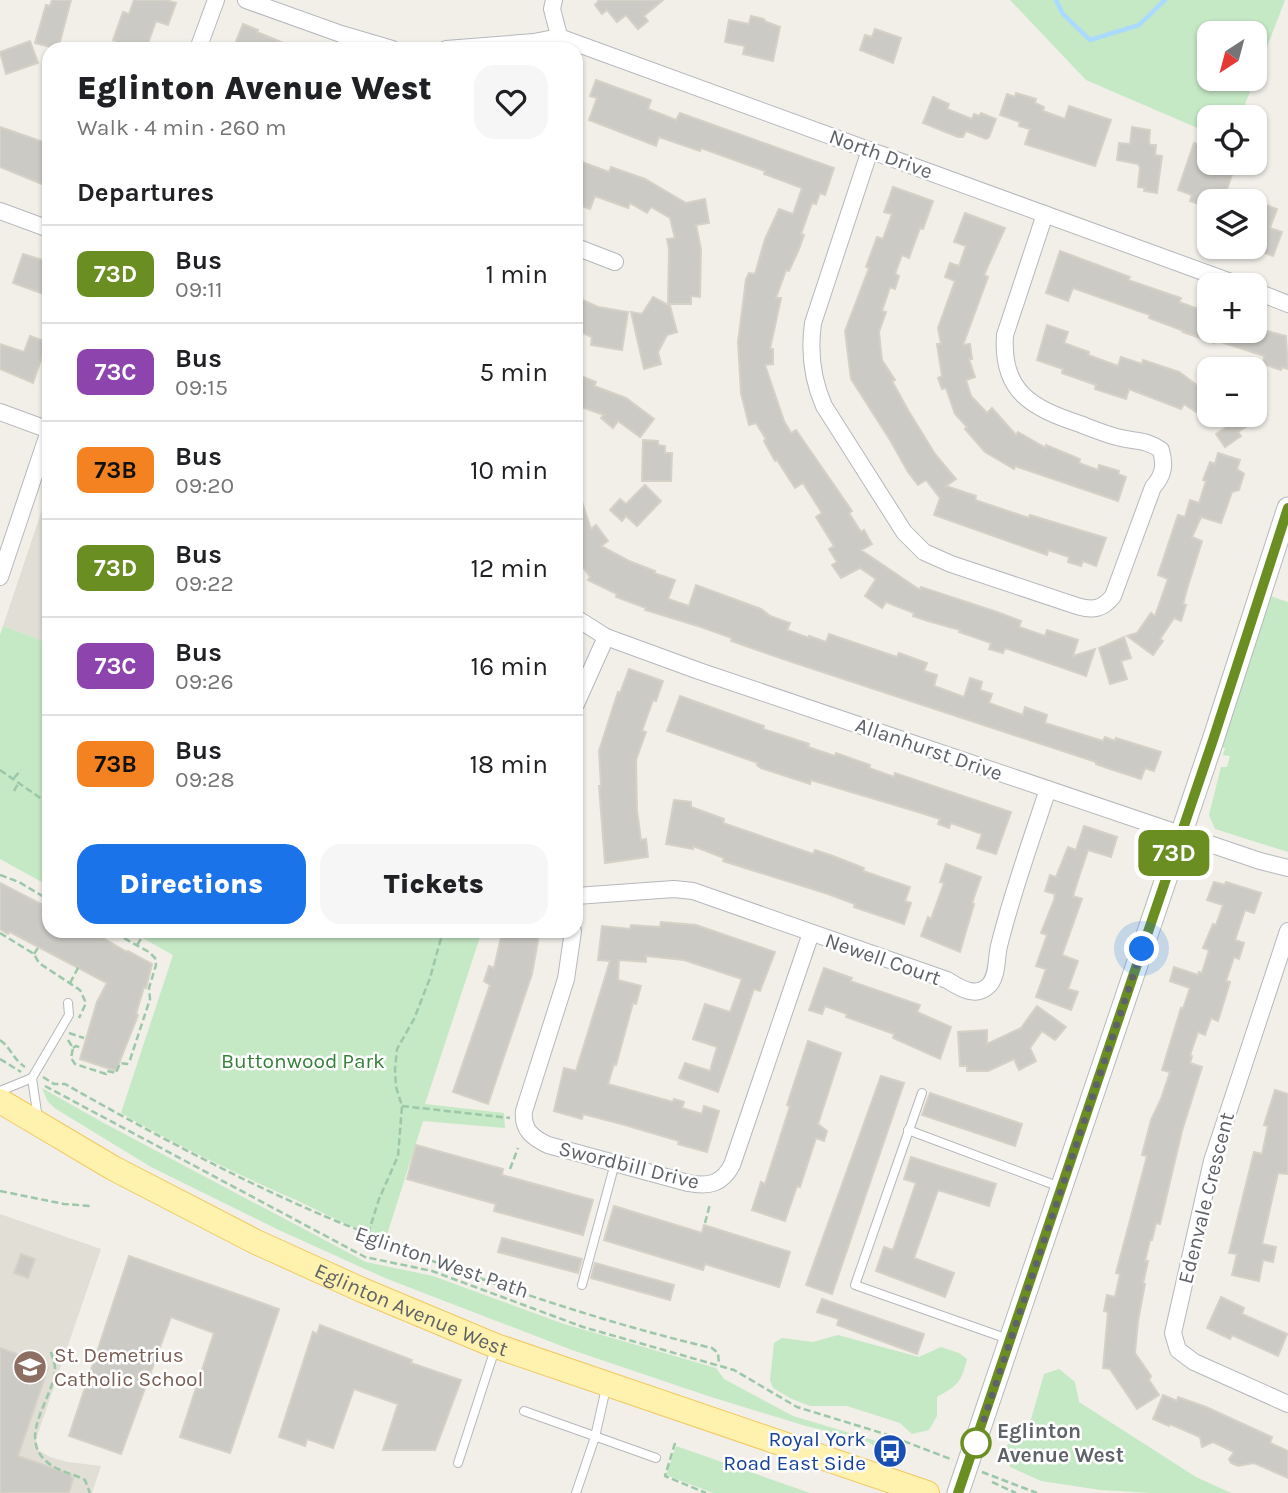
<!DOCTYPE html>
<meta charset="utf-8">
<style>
body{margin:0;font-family:Karla,sans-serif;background:#f6f6f6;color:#202124;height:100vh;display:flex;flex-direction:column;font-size:26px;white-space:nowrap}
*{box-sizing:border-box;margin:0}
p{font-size:23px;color:#757577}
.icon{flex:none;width:38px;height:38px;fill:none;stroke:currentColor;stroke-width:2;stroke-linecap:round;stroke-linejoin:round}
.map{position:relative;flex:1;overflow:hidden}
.side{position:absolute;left:42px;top:42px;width:541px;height:896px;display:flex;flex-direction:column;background:#fff;border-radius:21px;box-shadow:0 2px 5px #0004}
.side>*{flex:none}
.badge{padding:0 14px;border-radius:10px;font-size:24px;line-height:46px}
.needle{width:46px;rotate:216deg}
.controls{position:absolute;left:1197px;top:21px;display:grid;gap:14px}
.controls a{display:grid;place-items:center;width:70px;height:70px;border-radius:14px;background:#fff;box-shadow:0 2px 5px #0004;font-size:35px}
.you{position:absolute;width:35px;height:35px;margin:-18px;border:5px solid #fff;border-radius:50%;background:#1a73e8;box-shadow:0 0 0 10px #1a73e833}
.map>.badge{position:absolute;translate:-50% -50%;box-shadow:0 0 0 4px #fff}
h2{padding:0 35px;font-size:26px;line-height:63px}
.round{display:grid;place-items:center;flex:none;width:74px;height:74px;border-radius:21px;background:#f6f6f6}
.summary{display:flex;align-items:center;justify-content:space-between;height:119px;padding:0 35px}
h1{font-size:33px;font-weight:800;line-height:52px}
.cta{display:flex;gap:14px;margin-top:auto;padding:14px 35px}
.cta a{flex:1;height:80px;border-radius:21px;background:#1a73e8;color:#fff;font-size:28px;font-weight:800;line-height:80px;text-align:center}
.cta a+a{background:#f6f6f6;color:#202124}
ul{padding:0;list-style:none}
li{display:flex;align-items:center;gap:21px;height:98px;padding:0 35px;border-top:2px solid #e0e0e0}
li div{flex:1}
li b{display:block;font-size:26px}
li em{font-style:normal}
li .badge{min-width:77px;font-weight:700;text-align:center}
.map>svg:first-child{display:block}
.education{fill:#e1ded6}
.green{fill:#c5e8c5}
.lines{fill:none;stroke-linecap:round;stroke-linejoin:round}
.stream{stroke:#aadaff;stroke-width:4.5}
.building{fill:#cccac5;stroke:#d6d1c6;stroke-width:2}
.lane-casing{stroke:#b5b8bc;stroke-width:10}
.street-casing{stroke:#b5b8bc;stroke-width:18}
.secondary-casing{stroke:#b6babf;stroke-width:23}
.primary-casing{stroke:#f2c960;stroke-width:26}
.path{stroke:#9cc7a9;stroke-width:2.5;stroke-dasharray:7 3.5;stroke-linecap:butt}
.lane{stroke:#fff;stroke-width:8}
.street{stroke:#fff;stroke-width:16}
.secondary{stroke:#fff;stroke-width:21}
.primary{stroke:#fff2af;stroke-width:24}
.line-casing{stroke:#fff;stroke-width:16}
.line{stroke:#6b8e23;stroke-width:10}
.walk{stroke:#5f6368;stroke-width:7;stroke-dasharray:0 12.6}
.stop-dot{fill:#fff;stroke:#6b8e23;stroke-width:3.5}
.labels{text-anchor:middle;stroke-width:5;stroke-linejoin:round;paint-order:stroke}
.street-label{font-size:21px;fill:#5f6368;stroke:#fff}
.park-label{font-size:21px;fill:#348238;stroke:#fff}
.education-label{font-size:21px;fill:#785e54;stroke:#fff;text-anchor:start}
.stop-label{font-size:21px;font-weight:bold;fill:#5f6368;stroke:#fff;text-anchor:start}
.transit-label{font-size:21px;fill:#164399;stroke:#fff;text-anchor:end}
</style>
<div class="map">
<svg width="1288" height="1493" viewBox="0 0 1288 1493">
<rect width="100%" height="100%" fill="#f1efe8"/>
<g class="education">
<polygon points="49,489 49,643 3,626"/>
<polygon points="0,1214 101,1249 36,1439 38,1450 50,1457 68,1462 101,1466 92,1493 6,1493 0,1437"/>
</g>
<g class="green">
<polygon points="1010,0 1285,0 1255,78 1255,33 1209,33 1209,79 1255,79 1240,117 1209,117 1209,133 1086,80"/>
<polygon points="1270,596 1288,602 1288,852 1215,829 1209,815 1221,767 1227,767 1230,756 1223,755 1225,748 1221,747"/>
<polygon points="3,626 49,643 49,886 0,859 0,635"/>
<path d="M130,931H482L425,1104L504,1113L505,1128L423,1121L386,1238C356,1231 326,1214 298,1201C237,1174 178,1146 121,1113L173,955Z"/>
<polygon points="42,1088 102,1122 366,1262 433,1276 564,1324 716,1368 724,1379 793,1416 883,1443 881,1451 867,1441 806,1426 708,1396 572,1350 385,1278 281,1231 151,1167 56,1109 48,1102"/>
<path d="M838,1335L919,1357L941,1347L959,1353L967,1359C961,1383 958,1385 937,1397V1416L929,1430L912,1434L900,1423L847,1406H810L792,1399L773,1388L770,1380L774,1343L782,1338L813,1342Z"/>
<polygon points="1059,1369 1075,1382 1079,1402 1196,1477 1231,1493 1151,1493 1101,1490 1041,1481 1010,1467 1006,1448 1017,1427 1030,1423 1044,1374"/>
<polygon points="676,1446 810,1493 713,1493 666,1475"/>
</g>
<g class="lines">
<polyline class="stream" points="1056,0 1063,14 1090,40 1139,25 1165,0"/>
</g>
<g class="building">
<polygon points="52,0 71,0 58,49 35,43 46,5 50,6"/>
<polygon points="134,0 166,0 176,3 168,25 156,21 146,49 114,49 116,41 113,40 123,12 129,14"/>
<polygon points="599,0 663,0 644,16 648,21 638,29 626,15 617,22 607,10 602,14 595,5"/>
<polygon points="751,16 764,19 764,21 780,27 773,61 743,54 745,46 725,42 729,20 749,24"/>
<polygon points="243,24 258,30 257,32 298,49 233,49"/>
<polygon points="875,29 901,38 893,63 860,50 865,35 872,37"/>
<polygon points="30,41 38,63 6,74 0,52"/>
<polygon points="596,80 651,100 648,109 676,120 680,113 834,168 825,195 820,193 816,204 812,203 801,234 804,235 799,249 789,271 786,270 776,298 781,298 770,349 773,349 773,364 765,365 784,421 791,433 796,430 852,511 849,513 861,532 864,530 872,544 861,550 920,590 921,587 997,612 1021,621 1019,627 1045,636 1047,630 1078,640 1073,656 1095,649 1086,676 1005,648 1003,653 989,649 991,643 959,632 960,630 928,621 913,616 914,613 886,602 882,608 865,596 876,579 860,568 841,578 832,565 837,562 829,549 834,546 816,517 822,513 803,483 795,488 777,460 775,461 764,441 766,439 756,423 749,425 741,393 738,342 746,279 749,273 755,274 765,239 779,209 793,214 802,188 764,174 765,171 751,166 701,148 700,151 659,137 656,146 589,120 597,98 590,96"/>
<polygon points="1016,93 1036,99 1035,103 1044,107 1043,111 1065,119 1069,106 1111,120 1095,166 1025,144 1030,129 1019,126 1020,122 1000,115 1007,94 1015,97"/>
<polygon points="933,97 949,104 947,109 972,119 974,114 979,116 981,113 996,119 989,137 986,139 966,131 963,137 958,137 923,123"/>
<polygon points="0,127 49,144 49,187 0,167"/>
<polygon points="1132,127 1150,130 1149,141 1150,145 1156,145 1155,155 1162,156 1157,193 1144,191 1145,188 1138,187 1140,167 1138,164 1117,160 1119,143 1130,144"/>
<polygon points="1194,143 1209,148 1209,163 1236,163 1223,201 1206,201 1205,206 1190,201 1192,195 1178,190"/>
<polygon points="582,162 609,172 611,167 645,179 686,203 705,199 709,223 696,225 701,249 700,297 691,296 691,304 668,304 669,249 667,239 675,238 670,218 651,207 647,213 630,203 628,208 595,196 590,209 576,204 576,180"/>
<polygon points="893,187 933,201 923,229 920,228 909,258 902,255 895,274 899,276 895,289 890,287 882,311 886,312 879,332 882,360 895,380 892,381 908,410 935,454 956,479 946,486 976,496 975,500 1029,518 1030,515 1043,519 1106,538 1096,566 1083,561 1081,566 1068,562 1069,557 1048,550 1047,555 934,515 940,498 926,480 918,485 908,472 890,440 851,379 845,331 869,268 866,267 877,237 883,239 892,214 884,212"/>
<polygon points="1255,201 1277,209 1270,228 1282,232 1273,256 1259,251 1265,233 1255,229"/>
<polygon points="965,213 1005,228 984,275 988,277 963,345 970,344 972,359 969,359 975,377 966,380 971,396 987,413 992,408 1016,435 1018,432 1046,448 1046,445 1080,459 1079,463 1098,470 1099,465 1119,471 1118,474 1126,477 1118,501 1015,466 1014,469 985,452 965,429 967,427 955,414 946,388 942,389 938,378 942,376 937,344 941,344 938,328 955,281 945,277 950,263 959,266 966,246 954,242"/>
<polygon points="1060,251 1130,277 1128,280 1181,298 1179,302 1209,313 1209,331 1255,331 1255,328 1286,336 1288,369 1282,367 1281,370 1263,364 1264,356 1215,340 1214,343 1183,332 1184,331 1149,318 1150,315 1073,288 1068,301 1046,293"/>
<polygon points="23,254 49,262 49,296 13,283"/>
<polygon points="576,297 598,307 628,312 622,350 591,345 592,337 576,330"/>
<polygon points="653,297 670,306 677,332 667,335 658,352 661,364 644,369 631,312 642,314"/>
<polygon points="1047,325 1068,332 1064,343 1089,352 1088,355 1118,366 1121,357 1142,364 1143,360 1179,372 1209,394 1209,400 1199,414 1184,404 1181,409 1129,389 1126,399 1095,389 1096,385 1062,373 1063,369 1037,360"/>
<polygon points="30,336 47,342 33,383 0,369 0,344 24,352"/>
<polygon points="576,374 596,382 594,386 626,398 654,419 640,437 618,421 613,428 601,418 604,415 576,405"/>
<polygon points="1225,415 1265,415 1238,432 1241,436 1225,447 1216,434 1228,426 1224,420 1227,418"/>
<polygon points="643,440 658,441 658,445 665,446 665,453 672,453 671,481 642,481"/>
<polygon points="1218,453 1240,460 1237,469 1244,474 1239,490 1232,492 1221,523 1201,517 1192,537 1202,541 1187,589 1183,604 1186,605 1181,621 1174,618 1160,639 1163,641 1153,655 1127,636 1137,633 1151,613 1155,616 1168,579 1158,575 1178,515 1185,517 1190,500 1199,503 1206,481 1203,480 1210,462 1215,464"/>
<polygon points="645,485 661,501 637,526 626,516 622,521 610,510 620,499 626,504"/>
<polygon points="576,490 578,490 591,529 596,525 608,541 601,546 629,561 655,571 654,573 675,580 668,599 689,606 696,585 761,609 770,616 790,623 787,630 809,638 809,636 826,642 829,634 897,657 899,653 927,663 924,671 937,675 934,686 964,697 970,678 982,682 980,690 992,694 989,703 1023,715 1025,707 1047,715 1045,723 1103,741 1105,737 1115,741 1116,738 1161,752 1154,771 1145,768 1141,779 1110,769 1096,764 1096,762 789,661 731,641 732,638 701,627 645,610 646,608 616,597 617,594 588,580 590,577 576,558"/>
<polygon points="1124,637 1131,658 1121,661 1127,679 1110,684 1099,648"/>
<polygon points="629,669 663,681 656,701 653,700 642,731 646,732 636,760 637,811 641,840 646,839 648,857 605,863 599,786 601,786 599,751 618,692 620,693"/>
<polygon points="680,696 764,726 763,729 809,744 808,747 835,756 836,753 870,765 869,768 894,777 895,773 1011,812 996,854 977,848 982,834 951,823 949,828 938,824 940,819 918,812 811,780 810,784 761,768 757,765 758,763 667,731"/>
<polygon points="674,800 691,802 691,807 724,819 723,823 813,854 815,850 833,856 864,868 863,871 910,887 905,901 911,903 904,924 854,907 855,904 828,894 723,861 724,858 693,846 693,849 666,844"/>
<polygon points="1084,826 1117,837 1111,857 1088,850 1077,883 1073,896 1082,899 1062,955 1078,961 1068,989 1078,992 1071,1010 1036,997 1046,969 1036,966 1047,935 1041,933 1054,900 1055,894 1045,891 1050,875 1056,877 1068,847 1076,850"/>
<polygon points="946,864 981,877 972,903 974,904 960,952 921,936 928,917 931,919 944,883 940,882"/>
<polygon points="1214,882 1225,885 1226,882 1261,893 1254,913 1245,910 1235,940 1244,943 1239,959 1234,957 1226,981 1230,982 1218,1021 1211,1018 1205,1035 1198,1032 1190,1055 1192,1056 1190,1063 1202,1067 1182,1131 1160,1224 1156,1223 1152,1240 1150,1240 1145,1261 1148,1261 1143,1284 1145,1284 1138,1321 1135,1353 1151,1376 1149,1380 1159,1395 1137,1409 1110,1369 1103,1368 1108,1312 1104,1311 1107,1295 1115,1297 1120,1274 1116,1273 1147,1156 1142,1155 1151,1120 1161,1099 1170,1072 1162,1070 1181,1008 1183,1009 1190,988 1170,981 1174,967 1198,975 1199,972 1202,973 1209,950 1203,948 1213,924 1216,925 1223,905 1207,900"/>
<polygon points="0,883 49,908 49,931 91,931 127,952 128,951 152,964 146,988 144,987 136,1014 138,1015 116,1071 80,1059 97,1002 107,983 10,932 8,934 0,929"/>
<polygon points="661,922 696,925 775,952 760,991 754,989 718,1092 679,1078 685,1063 710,1071 717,1047 693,1039 705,1004 730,1012 742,979 684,960 646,956 646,962 619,960 618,980 641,986 636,1004 633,1003 616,1065 614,1064 608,1084 673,1102 674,1099 684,1102 682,1108 702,1114 704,1106 719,1111 707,1152 678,1144 679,1141 625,1125 583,1114 582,1119 554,1111 564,1068 576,1071 610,961 598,960 602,926 630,929 631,925 660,927"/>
<polygon points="513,931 537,931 538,941 532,974 488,1104 453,1092 490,985 484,981 489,966 494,968 502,933 513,935"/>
<polygon points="824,968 852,978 850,981 920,1005 917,1012 951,1027 940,1059 893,1038 894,1034 846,1017 847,1014 825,1006 822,1014 809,1010"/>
<polygon points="1037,1006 1066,1027 1055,1040 1042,1031 1030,1048 1036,1061 1019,1070 1014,1059 988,1071 967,1071 967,1066 960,1066 958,1032 987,1030 987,1044 1021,1028"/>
<polygon points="808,1041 841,1053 818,1124 827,1131 824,1141 816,1138 800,1187 797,1186 785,1221 752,1210 761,1182 765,1184 790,1106 787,1105"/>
<polygon points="881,1076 904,1083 832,1294 806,1285"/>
<polygon points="1275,1090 1288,1094 1288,1174 1278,1173 1262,1244 1276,1247 1273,1262 1263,1260 1259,1281 1232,1275 1237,1254 1229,1253 1254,1152 1262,1154 1268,1126 1264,1125"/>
<polygon points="930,1093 1022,1124 1015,1146 922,1115"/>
<polygon points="416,1145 503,1169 502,1175 593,1200 583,1235 494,1211 496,1204 407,1179"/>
<polygon points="911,1157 996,1184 989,1206 938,1190 914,1258 954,1273 945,1297 876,1271 884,1247 893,1250 916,1183 904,1179"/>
<polygon points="614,1206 702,1233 704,1225 790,1252 779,1287 705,1264 703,1270 604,1240"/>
<polygon points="502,1238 582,1259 578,1273 498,1252"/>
<polygon points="21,1254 35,1259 28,1278 14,1273"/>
<polygon points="129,1256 279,1309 230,1453 180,1437 214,1333 171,1317 121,1454 69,1436"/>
<polygon points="595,1263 674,1285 670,1300 591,1278"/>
<polygon points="1221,1297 1244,1308 1242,1314 1287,1334 1278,1356 1232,1335 1230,1339 1207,1328"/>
<polygon points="822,1299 924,1334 917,1354 837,1325 839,1319 817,1312"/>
<polygon points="320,1325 412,1360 411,1363 461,1380 435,1450 383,1450 398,1404 354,1389 333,1448 307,1439 305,1446 279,1437 313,1332 317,1334"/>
<polygon points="0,1348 34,1360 33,1363 48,1368 18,1456 70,1474 73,1479 69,1493 0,1493"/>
<polygon points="1163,1395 1177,1401 1178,1397 1206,1407 1272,1437 1270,1443 1288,1451 1288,1478 1254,1463 1238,1466 1231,1463 1229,1459 1234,1452 1213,1442 1202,1447 1200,1437 1170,1424 1169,1426 1153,1419"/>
</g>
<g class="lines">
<g class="lane-casing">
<g id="lane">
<polyline points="0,1091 32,1078"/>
<polyline points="922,1093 855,1285 1008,1339"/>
<polyline points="38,1119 32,1078 69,1015 68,1003"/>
<polyline points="908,1130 1060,1187"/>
<polyline points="582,1285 615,1163"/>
<polyline points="524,1411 656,1458"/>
<polyline points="458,1463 495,1349"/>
<polyline points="576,1493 595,1437 606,1388"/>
</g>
</g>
<g class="street-casing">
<g id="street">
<polyline points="246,0 341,34 392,49"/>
<polyline points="554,0 552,9 562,47"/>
<polyline points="198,49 216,0"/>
<polyline points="446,49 534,42 559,37 1239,285"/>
<path d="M870,150L813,323C809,352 812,379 824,406L904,532L924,552L951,564L1077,606C1093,611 1103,609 1113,596L1153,487C1164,475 1165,465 1161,450C1145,439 1137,442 1121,438C1107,435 1093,429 1080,424C1032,408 1001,392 1005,335L1045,214"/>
<polyline points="0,211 49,229"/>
<polyline points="576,247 615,262"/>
<polyline points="1255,291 1288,304"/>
<polyline points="0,412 49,430"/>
<polyline points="0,577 49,431"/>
<polyline points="576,618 606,637 699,671 1260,861 1288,868"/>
<polyline points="576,704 606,637"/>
<path d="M576,896L674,889L693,891L947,980C959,987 974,998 987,987C998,979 996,958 999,946C1012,893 1031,841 1048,789"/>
<path d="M573,931L566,979L524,1111C522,1130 533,1138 548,1145L688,1183C709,1187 722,1184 732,1165L811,933"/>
<polyline points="1288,931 1212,1161 1173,1333 1178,1350 1194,1362 1288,1404"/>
</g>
</g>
<g class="secondary-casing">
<polyline id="secondary" points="958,1493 1213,740 1288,508"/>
</g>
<g class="primary-casing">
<g id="primary">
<path id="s1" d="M0,1101L113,1168L256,1242L362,1290L496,1346L927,1493"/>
</g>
</g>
<g class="path">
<polyline points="0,770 49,804"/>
<polyline points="14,778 21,770"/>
<polyline points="14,791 19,782"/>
<polyline points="0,875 19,882 49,900"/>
<polyline points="0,933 34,954 39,963 80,990 86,1003 79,1018"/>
<polyline points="137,945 143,936 143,931"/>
<polyline points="34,954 38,948"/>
<polyline points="70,983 79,966"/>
<polyline points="69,1033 84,1038"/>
<path d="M0,1040C11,1048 13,1059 25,1067"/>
<polyline points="68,1040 73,1048 71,1058 75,1064 106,1074 107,1071 116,1073 120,1063 127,1064 130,1060 150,999 149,988 156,965 155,958 149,952 111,931"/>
<polyline points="73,1048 76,1046 82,1048"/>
<polyline points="0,1059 21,1072"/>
<path d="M43,1077L54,1084H65C153,1134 243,1182 336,1221C362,1232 389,1240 416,1251L427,1259C521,1294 614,1325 712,1348L718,1353L719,1365"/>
<polyline points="45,1086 365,1257 432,1271 583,1327 734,1370 797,1407 885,1434 953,1460"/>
<polyline points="402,1106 510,1118"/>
<polyline points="510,1169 518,1148"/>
<polyline points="0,1191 64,1204 91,1206"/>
<polyline points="705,1223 710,1204"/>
<polyline points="368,1234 379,1199 398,1156 402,1106 396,1087 395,1069 397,1049 414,1019 430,978 443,931"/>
<path d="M51,1352C52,1357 55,1363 55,1368C55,1397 17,1435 46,1461C56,1471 72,1473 85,1480L90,1493"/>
<polyline points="675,1443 665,1476 706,1493"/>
<polyline points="982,1472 1037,1493"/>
<polyline points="992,1482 1016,1493"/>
</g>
<use href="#lane" class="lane"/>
<use href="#street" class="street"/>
<use href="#secondary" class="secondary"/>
<use href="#primary" class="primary"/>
</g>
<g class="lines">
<g class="line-casing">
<polyline id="line" points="958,1493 1213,740 1288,508"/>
</g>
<use href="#line" class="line"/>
<polyline class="walk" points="976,1443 1142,949"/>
</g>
<defs>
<g id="school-disc" transform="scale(1.75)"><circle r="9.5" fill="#8d6e63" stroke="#fff"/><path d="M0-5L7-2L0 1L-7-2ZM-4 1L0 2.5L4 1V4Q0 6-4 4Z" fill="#fff"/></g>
<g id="bus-disc" transform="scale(1.75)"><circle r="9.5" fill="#1a4fb4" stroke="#fff"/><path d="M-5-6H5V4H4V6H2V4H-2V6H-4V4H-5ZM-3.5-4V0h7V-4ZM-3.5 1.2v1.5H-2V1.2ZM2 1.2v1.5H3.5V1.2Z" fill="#fff"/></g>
</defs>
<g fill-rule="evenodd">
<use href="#school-disc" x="30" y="1367"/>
<use href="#bus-disc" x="890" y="1451"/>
</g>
<circle class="stop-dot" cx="976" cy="1443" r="14"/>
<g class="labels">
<g class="street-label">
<text transform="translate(881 154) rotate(20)" y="7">North Drive</text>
<text transform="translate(929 749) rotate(19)" y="7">Allanhurst Drive</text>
<text transform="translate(883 959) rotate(19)" y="7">Newell Court</text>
<text transform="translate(629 1165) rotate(14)" y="7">Swordbill Drive</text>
<text transform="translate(1206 1198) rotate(-76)" y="7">Edenvale Crescent</text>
<text transform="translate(442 1262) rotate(19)" y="7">Eglinton West Path</text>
<text dy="7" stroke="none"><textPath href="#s1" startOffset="462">Eglinton Avenue West</textPath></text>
</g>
<g class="park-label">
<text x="303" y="1068">Buttonwood Park</text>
</g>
<g class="education-label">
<text x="54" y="1362">St. Demetrius<tspan x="54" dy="24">Catholic School</tspan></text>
</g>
<g class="stop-label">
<text x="997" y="1438">Eglinton<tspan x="997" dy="24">Avenue West</tspan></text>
</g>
<g class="transit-label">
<text x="866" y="1446">Royal York<tspan x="866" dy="24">Road East Side</tspan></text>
</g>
</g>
</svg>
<div class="controls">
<a><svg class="needle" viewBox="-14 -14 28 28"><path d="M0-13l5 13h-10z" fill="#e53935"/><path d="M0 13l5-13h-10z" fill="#757577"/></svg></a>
<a><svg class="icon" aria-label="locate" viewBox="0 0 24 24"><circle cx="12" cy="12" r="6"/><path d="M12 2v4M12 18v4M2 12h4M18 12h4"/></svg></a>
<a><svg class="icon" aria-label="layers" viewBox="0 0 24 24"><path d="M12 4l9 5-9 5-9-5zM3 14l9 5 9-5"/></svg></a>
<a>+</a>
<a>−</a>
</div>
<div class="you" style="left:1142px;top:949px"></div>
<b class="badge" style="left:1174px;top:853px;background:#6b8e23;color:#fff">73D</b>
<section class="side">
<div class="summary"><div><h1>Eglinton Avenue West</h1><p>Walk · 4 min · 260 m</p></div><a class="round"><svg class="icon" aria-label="heart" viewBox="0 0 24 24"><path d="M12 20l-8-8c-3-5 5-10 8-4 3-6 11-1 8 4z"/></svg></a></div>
<h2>Departures</h2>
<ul>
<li><span class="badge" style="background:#6b8e23;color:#fff">73D</span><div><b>Bus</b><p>09:11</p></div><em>1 min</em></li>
<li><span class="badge" style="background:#8e44ad;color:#fff">73C</span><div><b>Bus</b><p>09:15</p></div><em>5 min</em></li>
<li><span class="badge" style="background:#f58220;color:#111">73B</span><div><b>Bus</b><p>09:20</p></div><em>10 min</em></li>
<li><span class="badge" style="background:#6b8e23;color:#fff">73D</span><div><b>Bus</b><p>09:22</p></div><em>12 min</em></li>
<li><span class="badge" style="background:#8e44ad;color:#fff">73C</span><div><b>Bus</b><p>09:26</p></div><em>16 min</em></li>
<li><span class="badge" style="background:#f58220;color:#111">73B</span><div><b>Bus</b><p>09:28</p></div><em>18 min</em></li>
</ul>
<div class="cta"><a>Directions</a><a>Tickets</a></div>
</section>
</div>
